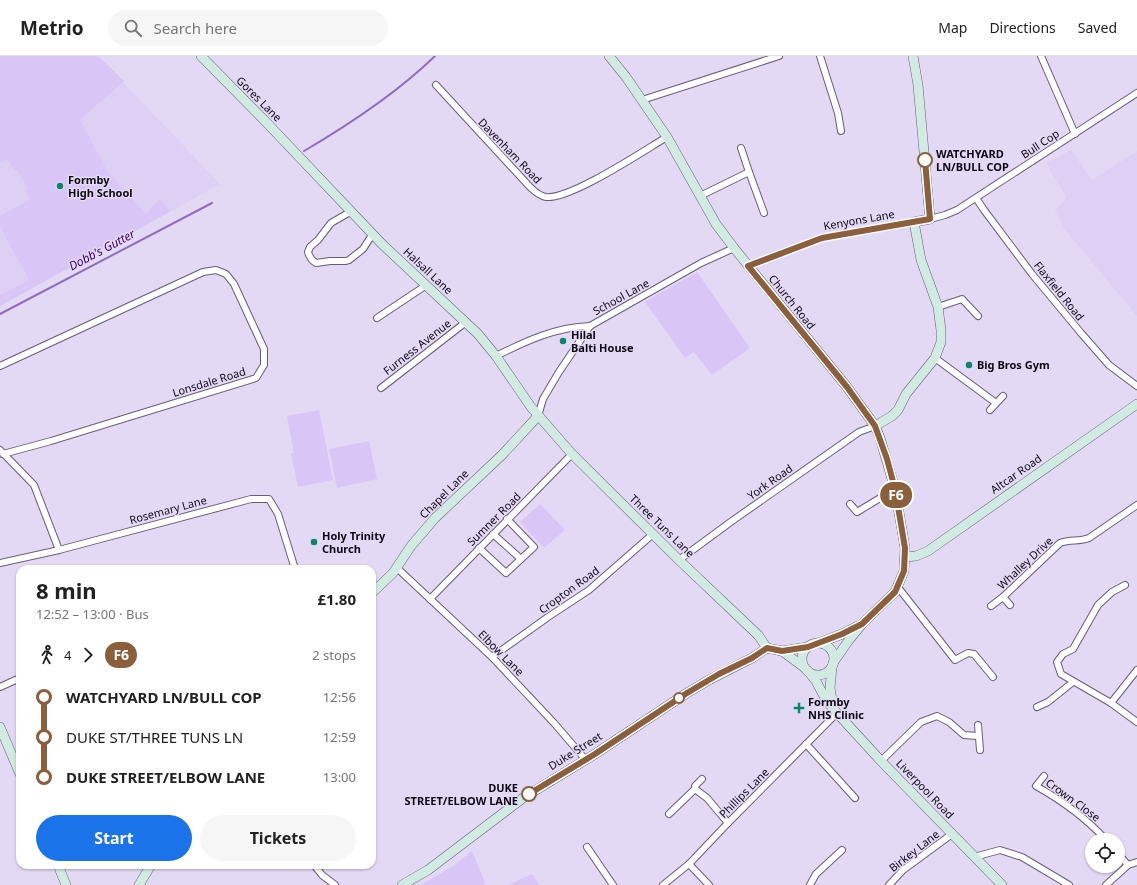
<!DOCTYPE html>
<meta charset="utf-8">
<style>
body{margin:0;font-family:"Noto Sans",sans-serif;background:#f6f6f6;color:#222;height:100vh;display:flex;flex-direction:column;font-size:15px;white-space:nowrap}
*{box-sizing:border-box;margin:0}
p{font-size:13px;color:#767676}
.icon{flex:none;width:22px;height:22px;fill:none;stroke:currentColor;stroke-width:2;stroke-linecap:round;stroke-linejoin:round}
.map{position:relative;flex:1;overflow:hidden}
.details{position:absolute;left:16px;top:509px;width:360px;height:304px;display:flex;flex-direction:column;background:#fff;border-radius:12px;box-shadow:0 1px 3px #0004}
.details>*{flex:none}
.badge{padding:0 8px;border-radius:13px;font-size:14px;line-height:26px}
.fabs{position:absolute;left:1085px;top:777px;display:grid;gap:8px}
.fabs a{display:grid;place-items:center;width:40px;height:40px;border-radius:50%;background:#fff;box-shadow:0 1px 3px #0004;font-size:20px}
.map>.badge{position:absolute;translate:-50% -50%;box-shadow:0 0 0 2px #fff}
.legs{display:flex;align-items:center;gap:6px;height:44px;padding:0 20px;font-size:13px}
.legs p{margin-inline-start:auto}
.summary{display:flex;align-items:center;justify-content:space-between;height:68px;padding:0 20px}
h1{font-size:22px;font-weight:700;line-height:30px}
.action{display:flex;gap:8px;margin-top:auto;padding:8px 20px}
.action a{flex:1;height:46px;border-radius:24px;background:#1a73e8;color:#fff;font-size:16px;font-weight:700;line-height:46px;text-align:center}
.action a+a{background:#f6f6f6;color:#222}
ul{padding:0 20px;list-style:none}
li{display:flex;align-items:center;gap:14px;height:40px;font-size:15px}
li i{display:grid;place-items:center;width:6px;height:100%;margin:0 5px;background:currentColor}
li i::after{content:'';width:10px;height:10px;margin:-5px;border:3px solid;border-radius:50%;background:#fff}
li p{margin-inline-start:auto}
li:first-child i{background:linear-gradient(#0000 50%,currentColor 0)}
li:last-child i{background:linear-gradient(currentColor 50%,#0000 0)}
header{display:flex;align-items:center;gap:24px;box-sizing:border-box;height:56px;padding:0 20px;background:#fff;border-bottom:1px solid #e0e0e0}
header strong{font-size:19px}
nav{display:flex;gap:22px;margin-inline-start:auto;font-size:14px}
.search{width:280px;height:36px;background:#f6f6f6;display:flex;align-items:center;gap:10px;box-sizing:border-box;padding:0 14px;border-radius:22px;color:#767676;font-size:15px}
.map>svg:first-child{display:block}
.built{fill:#ded0f4}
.green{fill:#d9c6f7}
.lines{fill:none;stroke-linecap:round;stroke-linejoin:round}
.stream{stroke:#906ebd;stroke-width:2}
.street-casing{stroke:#685e77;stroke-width:8}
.secondary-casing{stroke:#685e77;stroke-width:10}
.street{stroke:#fff;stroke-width:6}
.secondary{stroke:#d2ebe2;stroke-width:9}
.line-1-casing{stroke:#fff;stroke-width:9}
.line-1{stroke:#8b5e3c;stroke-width:6}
.stop-1-dot{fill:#fff;stroke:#8b5e3c;stroke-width:2}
.poi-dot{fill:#0a8769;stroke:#e3d9f5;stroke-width:1.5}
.labels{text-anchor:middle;stroke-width:3;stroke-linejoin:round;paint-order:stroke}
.street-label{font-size:11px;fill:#0d0912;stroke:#e3d9f5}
.stop-label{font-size:11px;font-weight:bold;fill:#0d0912;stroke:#e3d9f5;text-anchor:start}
.poi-label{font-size:11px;font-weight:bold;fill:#0d0912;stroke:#e3d9f5;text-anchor:start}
.water-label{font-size:12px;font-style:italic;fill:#3d0269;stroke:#e3d9f5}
</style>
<header>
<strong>Metrio</strong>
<div class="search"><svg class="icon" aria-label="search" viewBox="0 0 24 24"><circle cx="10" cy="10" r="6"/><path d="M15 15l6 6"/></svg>Search here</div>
<nav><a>Map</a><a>Directions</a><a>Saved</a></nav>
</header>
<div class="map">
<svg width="1137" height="829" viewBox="0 0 1137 829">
<rect width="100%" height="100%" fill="#e3d9f5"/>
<g class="built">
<polygon points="0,0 98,0 220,128 0,250"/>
<polygon points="1071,94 1092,124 1137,95 1137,260 1063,171 1055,154 1067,142 1046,108"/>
</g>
<g class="green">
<polygon points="0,0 98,0 124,25 80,64 109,117 146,158 160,143 171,155 0,250 0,239 29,224 0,171 0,160 30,143 25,134 28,132 17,114 15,115 7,103 0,107"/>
<polygon points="697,216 750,292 712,319 694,296 685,302 645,246"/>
<polygon points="319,354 333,424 298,431 291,397 294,397 287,360"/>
<polygon points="369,385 377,423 337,432 329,393"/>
<polygon points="540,448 565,474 544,492 520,466"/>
<polygon points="472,795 486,829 421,829 453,810"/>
<polygon points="532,818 540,829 508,829"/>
</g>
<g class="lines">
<g class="stream">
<path d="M304,95C350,68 397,37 435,0"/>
<polyline points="0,258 212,147"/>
</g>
<g class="street-casing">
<g id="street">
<polyline points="820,0 838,57 841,75"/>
<polyline points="1041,0 1075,78"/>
<path d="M436,29L530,131C534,135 540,140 546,141C570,144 643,95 667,81"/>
<polyline points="642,44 779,0"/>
<polyline points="749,116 764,157"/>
<polyline points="700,140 749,116 741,92"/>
<polyline points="976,142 984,154 1032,218 1081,277 1109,309 1137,330"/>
<polyline points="350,156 331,167 318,184 310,191 308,196 309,199 312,204 316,207 330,205 346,205 349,204 363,193 372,179"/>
<polyline points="930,163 945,159 957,154 1137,37"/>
<polyline points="748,210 822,182 914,166"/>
<polyline points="938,251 962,243 978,260"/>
<polyline points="377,262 425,230"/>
<path d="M496,300C526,285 556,271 590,270"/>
<polyline points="935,302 996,347"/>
<polyline points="0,310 203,216 216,214 226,218 234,228 264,293 264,309 256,322 51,385 3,398"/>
<polyline points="381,332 466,266"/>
<polyline points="990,354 1003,340"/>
<polyline points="538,360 543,343 559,316 590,270 701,207 734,192"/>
<polyline points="0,394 34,429 59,494"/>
<polyline points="850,448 857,456 895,433"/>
<polyline points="493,478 521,503 534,491 507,463"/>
<polyline points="479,492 506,517 521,503"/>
<polyline points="679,504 732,465 859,376 875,370"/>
<polyline points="0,507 59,494 251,443 269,443 278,458 295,513"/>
<polyline points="397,512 492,601 554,667 585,703"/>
<polyline points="1125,529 1112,536 1098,549 1073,593 1063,598 1057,606 1061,618 1111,647 1137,666"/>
<polyline points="897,530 955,604 968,597 974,598 993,621"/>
<polyline points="1003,541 1010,549"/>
<polyline points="430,543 572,398"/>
<path d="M991,550L1003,541L1060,487C1070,483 1079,486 1089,482L1137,449"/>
<polyline points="492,601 548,561 589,534 653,478"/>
<polyline points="0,631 20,622"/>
<polyline points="1111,647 1137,614"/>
<polyline points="1037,651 1048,646 1073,626"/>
<polyline points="978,669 980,694"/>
<polyline points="806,688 855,742"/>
<polyline points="881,705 921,666 937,660 949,666 964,679 978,680"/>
<path d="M1044,720L1036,730C1061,744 1087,763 1106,784"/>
<polyline points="695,733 707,742 728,767"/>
<polyline points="669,758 695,733 695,730 702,723"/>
<polyline points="587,791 613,829"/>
<polyline points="1118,798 1128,809"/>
<polyline points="974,801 1000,794 1022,801 1069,829"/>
<polyline points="689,808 709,829"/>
<polyline points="314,809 322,819 335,829"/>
<polyline points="663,829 689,808 728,767 837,657"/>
<polyline points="810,829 816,818 842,794"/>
<polyline points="889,829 903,814 952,778"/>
<polyline points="1106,829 1128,809 1137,806"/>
</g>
</g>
<g class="secondary-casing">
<g id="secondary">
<polyline points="201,0 267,67 382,188 478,278 496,300 531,351 572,398 679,504 758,579 767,592 782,595 808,591"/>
<polyline points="609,0 626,21 667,81 716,168 734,192 847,331 875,370 880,382 895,433 905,492 904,515 895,536 862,568 849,584 833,607"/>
<polyline points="875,370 892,360 898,354 906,338 935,302 941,286 941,274 938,251 921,204 914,166 930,163 918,29 913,0"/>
<polyline points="905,501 916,500 928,495 1137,348"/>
<polyline points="372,537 393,517 411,490 435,462 502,399 538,360"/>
<polyline points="819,587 842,578 858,570"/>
<circle cx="818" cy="603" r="16"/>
<polyline points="782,595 805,612"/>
<polyline points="832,611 830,632 833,650"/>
<polyline points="808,615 816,625 826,644 837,657 881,705 1002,829"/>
<polyline points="0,671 20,718"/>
<polyline points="58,809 66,829"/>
<polyline points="139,829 151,809"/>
<polyline points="402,829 428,814 523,742 595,698 687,637 709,624 752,602 767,592"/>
</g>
</g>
<use href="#street" class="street"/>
<use href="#secondary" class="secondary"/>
</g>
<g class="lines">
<g class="line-1-casing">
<polyline id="line-1" points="529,738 595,698 687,637 719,618 752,602 767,592 782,595 808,591 842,578 862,568 895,536 904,515 905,492 895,433 887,403 875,370 847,331 748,210 822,182 930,163 925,104"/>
</g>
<use href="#line-1" class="line-1"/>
</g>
<g class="stop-1-dot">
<circle cx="925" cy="104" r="7"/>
<circle cx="679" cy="642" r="5"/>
<circle cx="529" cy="738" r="7"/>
</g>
<g class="poi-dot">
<circle cx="60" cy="130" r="4"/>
<circle cx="563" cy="285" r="4"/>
<circle cx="969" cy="309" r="4"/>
<circle cx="314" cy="486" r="4"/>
<path d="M797 646h4v4h4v4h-4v4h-4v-4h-4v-4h4z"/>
</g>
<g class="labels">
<g class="street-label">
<text transform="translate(259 43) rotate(45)" y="4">Gores Lane</text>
<text transform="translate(1040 88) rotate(-33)" y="4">Bull Cop</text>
<text transform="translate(510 95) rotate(46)" y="4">Davenham Road</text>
<text transform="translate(859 164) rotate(-10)" y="4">Kenyons Lane</text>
<text transform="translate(428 215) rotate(43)" y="4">Halsall Lane</text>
<text transform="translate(1059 235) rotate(51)" y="4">Flaxfield Road</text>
<text transform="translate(621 241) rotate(-29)" y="4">School Lane</text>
<text transform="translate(792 246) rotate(51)" y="4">Church Road</text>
<text transform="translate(417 291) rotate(-38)" y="4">Furness Avenue</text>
<text transform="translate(209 326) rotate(-17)" y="4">Lonsdale Road</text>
<text transform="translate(1016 418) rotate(-35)" y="4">Altcar Road</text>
<text transform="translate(770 426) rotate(-35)" y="4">York Road</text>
<text transform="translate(444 438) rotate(-45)" y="4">Chapel Lane</text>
<text transform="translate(168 454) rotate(-15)" y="4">Rosemary Lane</text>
<text transform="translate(494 463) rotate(-45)" y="4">Sumner Road</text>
<text transform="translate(662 470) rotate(44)" y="4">Three Tuns Lane</text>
<text transform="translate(1025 507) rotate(-43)" y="4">Whalley Drive</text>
<text transform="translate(569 534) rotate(-36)" y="4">Cropton Road</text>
<text transform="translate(501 597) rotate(45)" y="4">Elbow Lane</text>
<text transform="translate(575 695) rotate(-32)" y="4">Duke Street</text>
<text transform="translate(925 733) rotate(46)" y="4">Liverpool Road</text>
<text transform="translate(744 737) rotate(-45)" y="4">Phillips Lane</text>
<text transform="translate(1073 744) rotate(36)" y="4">Crown Close</text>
<text transform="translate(914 795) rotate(-38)" y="4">Birkey Lane</text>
</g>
<g class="stop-label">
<text x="936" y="102">WATCHYARD<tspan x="936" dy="13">LN/BULL COP</tspan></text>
<text x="518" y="736" text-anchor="end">DUKE<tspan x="518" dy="13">STREET/ELBOW LANE</tspan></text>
</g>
<g class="poi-label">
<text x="68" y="128">Formby<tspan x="68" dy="13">High School</tspan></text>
<text x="571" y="283">Hilal<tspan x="571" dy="13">Balti House</tspan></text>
<text x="977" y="313">Big Bros Gym</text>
<text x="322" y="484">Holy Trinity<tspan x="322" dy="13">Church</tspan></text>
<text x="808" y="650">Formby<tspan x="808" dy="13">NHS Clinic</tspan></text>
</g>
<g class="water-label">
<text transform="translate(102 194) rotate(-28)" y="4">Dobb's Gutter</text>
</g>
</g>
</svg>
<div class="fabs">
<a><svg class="icon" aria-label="locate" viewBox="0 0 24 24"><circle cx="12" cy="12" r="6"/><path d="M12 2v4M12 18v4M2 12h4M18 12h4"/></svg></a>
</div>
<b class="badge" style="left:896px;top:439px;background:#8b5e3c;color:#fff">F6</b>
<section class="details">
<div class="summary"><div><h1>8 min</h1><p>12:52 – 13:00 · Bus</p></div><b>£1.80</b></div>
<div class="legs"><svg class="icon" aria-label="walk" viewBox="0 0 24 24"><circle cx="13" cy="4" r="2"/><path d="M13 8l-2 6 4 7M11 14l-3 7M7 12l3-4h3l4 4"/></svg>4<svg class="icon" aria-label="forward" viewBox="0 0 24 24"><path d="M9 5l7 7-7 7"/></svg><b class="badge" style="background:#8b5e3c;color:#fff">F6</b><p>2 stops</p></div>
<ul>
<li><i style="color:#8b5e3c"></i><b>WATCHYARD LN/BULL COP</b><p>12:56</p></li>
<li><i style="color:#8b5e3c"></i><span>DUKE ST/THREE TUNS LN</span><p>12:59</p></li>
<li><i style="color:#8b5e3c"></i><b>DUKE STREET/ELBOW LANE</b><p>13:00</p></li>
</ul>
<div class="action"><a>Start</a><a>Tickets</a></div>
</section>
</div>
